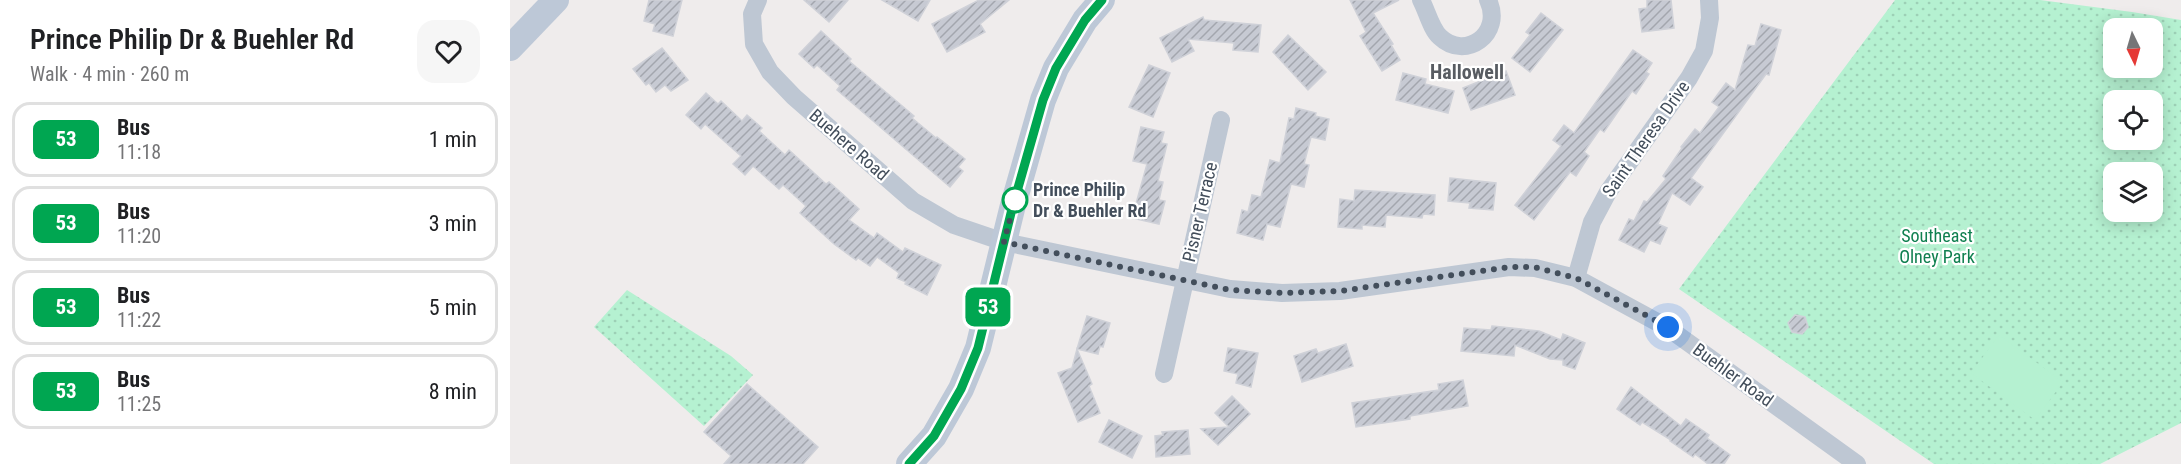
<!DOCTYPE html>
<meta charset="utf-8">
<style>
body{margin:0;font-family:"Roboto Condensed",sans-serif;background:#f6f6f6;color:#202124;height:100vh;display:flex;flex-direction:column;font-size:22px;white-space:nowrap}
*{box-sizing:border-box;margin:0}
p{font-size:20px;color:#757577}
.icon{flex:none;width:33px;height:33px;fill:none;stroke:currentColor;stroke-width:2;stroke-linecap:round;stroke-linejoin:round}
.map{position:relative;flex:1;overflow:hidden}
.side{display:flex;flex-direction:column;background:#fff;width:510px}
.side>*{flex:none}
.badge{padding:0 12px;border-radius:9px;font-size:21px;line-height:39px}
.needle{width:39px;rotate:175deg}
.tools{position:absolute;left:1593px;top:18px;display:grid;gap:12px}
.tools a{display:grid;place-items:center;width:60px;height:60px;border-radius:12px;background:#fff;box-shadow:0 3px 15px #0003;font-size:30px}
.you{position:absolute;width:30px;height:30px;margin:-15px;border:4px solid #fff;border-radius:50%;background:#1a73e8;box-shadow:0 0 0 9px #1a73e833}
.map>.badge{position:absolute;translate:-50% -50%;box-shadow:0 0 0 3px #fff}
.round{display:grid;place-items:center;flex:none;width:63px;height:63px;border-radius:18px;background:#f6f6f6}
.headline{display:flex;align-items:center;justify-content:space-between;height:102px;padding:0 30px}
h1{font-size:28px;font-weight:600;line-height:45px}
ul{padding:0;list-style:none}
li{display:flex;align-items:center;gap:18px;height:75px;margin:0 12px 9px;padding:0 18px;border:3px solid #e0e0e0;border-radius:18px}
li div{flex:1}
li b{display:block;font-size:22px}
li em{font-style:normal}
li .badge{min-width:66px;font-weight:700;text-align:center}
main{display:flex;flex:1;min-height:0}
.map>svg:first-child{display:block}
.park{fill:url(#park-dots);fill-rule:evenodd}
.garden{fill:#b5f1d1}
.building{fill:url(#building-hatch);stroke:#cfd1d8;stroke-width:1.5}
.lines{fill:none;stroke-linecap:round;stroke-linejoin:round}
.street{stroke:#bec7d3;stroke-width:18}
.secondary{stroke:#bdc8d7;stroke-width:26}
.line-casing{stroke:#fff;stroke-width:14}
.line{stroke:#00a651;stroke-width:9}
.walk{stroke:#434e5b;stroke-width:6;stroke-dasharray:0 10.8}
.stop-dot{fill:#fff;stroke:#00a651;stroke-width:3}
.labels{text-anchor:middle;stroke-width:4.5;stroke-linejoin:round;paint-order:stroke}
.street-label{font-size:18px;fill:#434e5b;stroke:#fff}
.stop-label{font-size:18px;font-weight:bold;fill:#434e5b;stroke:#fff;text-anchor:start}
.park-label{font-size:18px;fill:#108050;stroke:#fff}
.neighbourhood-label{font-size:20px;font-weight:bold;fill:#585c62;stroke:#fff}
</style>
<main>
<section class="side">
<div class="headline"><div><h1>Prince Philip Dr &amp; Buehler Rd</h1><p>Walk · 4 min · 260 m</p></div><a class="round"><svg class="icon" aria-label="heart" viewBox="0 0 24 24"><path d="M12 20l-8-8c-3-5 5-10 8-4 3-6 11-1 8 4z"/></svg></a></div>
<ul>
<li><span class="badge" style="background:#00a651;color:#fff">53</span><div><b>Bus</b><p>11:18</p></div><em>1 min</em></li>
<li><span class="badge" style="background:#00a651;color:#fff">53</span><div><b>Bus</b><p>11:20</p></div><em>3 min</em></li>
<li><span class="badge" style="background:#00a651;color:#fff">53</span><div><b>Bus</b><p>11:22</p></div><em>5 min</em></li>
<li><span class="badge" style="background:#00a651;color:#fff">53</span><div><b>Bus</b><p>11:25</p></div><em>8 min</em></li>
</ul>
</section>
<div class="map">
<svg width="1671" height="464" viewBox="0 0 1671 464">
<defs>
<pattern id="park-dots" width="8" height="8" patternUnits="userSpaceOnUse" patternTransform="scale(1.5)"><rect width="8" height="8" fill="#b5f1d1"/><path d="M2 2h.1M6 6h.1" fill="none" stroke="#9dd0b6" stroke-width="1.8" stroke-linecap="round"/></pattern>
<pattern id="building-hatch" width="6" height="6" patternUnits="userSpaceOnUse" patternTransform="scale(1.5)"><rect width="6" height="6" fill="#c7cad3"/><path d="M-1 1l2-2M0 6l6-6M5 7l2-2" fill="none" stroke="#a3a6ae"/></pattern>
</defs>
<rect width="100%" height="100%" fill="#efecec"/>
<g class="park">
<path d="M1385,0H1530L1622,12L1671,20V423L1590,464H1424L1169,289ZM1604,28H1642V68H1604ZM1604,100H1642V140H1604ZM1604,172H1642V212H1604Z"/>
<polygon points="117,290 221,356 243,375 194,426 84,327"/>
</g>
<polygon class="garden" points="1489,335 1553,382 1525,420 1461,373"/>
<g class="building">
<polygon points="139,0 172,0 163,36 143,31 145,24 134,21"/>
<polygon points="294,0 338,0 319,22"/>
<polygon points="372,0 420,0 408,21"/>
<polygon points="469,0 499,0 470,24 475,32 437,52 422,24"/>
<polygon points="840,0 889,0 863,13 883,44 881,45 890,60 872,71 850,36 856,32"/>
<polygon points="1137,0 1161,0 1164,28 1132,32 1129,9 1137,8"/>
<polygon points="1031,13 1053,30 1020,72 1002,58 1020,35 1016,32"/>
<polygon points="693,17 694,20 751,25 748,52 723,50 724,43 678,39 684,51 662,62 650,38"/>
<polygon points="1251,24 1271,30 1259,75 1256,74 1181,178 1193,187 1180,205 1162,193 1148,224 1157,228 1150,244 1140,240 1134,252 1109,240 1119,219 1124,221 1134,201 1137,202 1156,179 1153,176 1172,148 1171,147 1185,129 1190,133 1209,107 1202,102 1216,83 1225,90 1238,45 1245,46"/>
<polygon points="311,31 341,59 339,61 404,116 402,118 426,138 427,137 455,159 448,167 453,171 440,187 327,90 330,86 307,65 304,68 289,54"/>
<polygon points="778,35 816,72 798,90 763,52"/>
<polygon points="152,48 178,80 161,91 155,85 146,92 139,83 136,85 123,69"/>
<polygon points="1123,50 1142,63 1136,72 1139,74 1126,94 1122,91 1094,132 1090,129 1074,152 1079,156 1066,176 1060,172 1024,220 1005,205 1051,146 1043,140 1054,125 1064,133"/>
<polygon points="639,65 660,73 643,117 619,107"/>
<polygon points="996,71 1005,95 961,110 953,88"/>
<polygon points="893,73 916,79 915,84 944,91 938,113 886,100"/>
<polygon points="196,93 208,104 211,101 232,121 237,115 252,128 249,131 275,155 279,150 316,184 319,182 349,209 339,220 364,238 367,233 393,252 395,248 431,265 417,295 395,284 396,282 387,278 389,273 367,257 360,266 348,258 346,260 324,244 290,213 296,206 273,185 269,189 243,166 235,175 223,164 231,156 195,124 191,129 176,115"/>
<polygon points="786,108 806,113 805,116 819,119 815,140 801,137 794,164 799,165 794,187 781,184 770,227 757,224 753,240 727,233 732,210 738,212 742,195 751,197 760,160 770,163 779,118 784,119"/>
<polygon points="631,127 654,132 651,143 657,144 648,181 653,182 649,200 655,201 649,224 622,218 637,164 623,161"/>
<polygon points="940,178 986,183 983,210 959,208 960,203 938,201"/>
<polygon points="845,190 925,195 924,215 913,214 912,218 876,215 875,227 852,225 852,229 828,227 830,199 844,201"/>
<polygon points="1285,315 1295,317 1298,327 1292,334 1282,332 1278,323"/>
<polygon points="577,316 600,323 593,347 590,346 588,354 567,349"/>
<polygon points="982,326 1029,331 1051,340 1053,334 1075,343 1065,369 1053,365 1053,360 1040,359 1005,345 1004,356 951,351 954,328 981,330"/>
<polygon points="836,344 843,366 792,382 784,356 806,349 808,353"/>
<polygon points="718,348 748,353 741,387 726,383 728,374 714,371"/>
<polygon points="567,349 582,384 579,386 590,413 568,422 548,373 562,368"/>
<polygon points="953,380 958,406 900,416 900,419 846,427 842,403 929,390 928,384"/>
<polygon points="237,384 308,447 293,464 214,464 221,456 194,432"/>
<polygon points="1121,387 1171,426 1176,419 1199,435 1197,438 1220,455 1214,464 1198,464 1185,454 1183,457 1160,441 1161,440 1132,422 1130,425 1107,409"/>
<polygon points="722,396 740,414 708,445 691,429 719,427 705,413"/>
<polygon points="599,420 632,436 622,458 589,442"/>
<polygon points="678,430 680,454 646,457 645,436 653,435 652,432"/>
</g>
<g class="lines">
<g class="street">
<polyline points="248,0 242,14 244,44 260,72 284,97 403,201 444,225 494,242 720,289 772,293 830,291 999,267 1025,268 1066,278 1158,328 1347,464"/>
<path d="M911,0C917,11 921,29 930,37C955,61 994,34 978,0"/>
<polyline points="1066,278 1082,222 1098,192 1179,78 1194,51 1200,18 1199,0"/>
<polyline points="654,374 711,120"/>
</g>
<g class="secondary">
<polyline points="0,48 46,0"/>
<polyline points="399,464 424,436 451,389 468,348 502,209 533,100 546,68 575,20 592,0"/>
</g>
</g>
<g class="lines">
<g class="line-casing">
<polyline id="line" points="399,464 424,436 451,389 468,348 502,209 533,100 546,68 575,20 592,0"/>
</g>
<use href="#line" class="line"/>
<polyline class="walk" points="505,200 494,242 720,290 772,293 830,291 999,267 1024,267 1066,278 1158,327"/>
</g>
<circle class="stop-dot" cx="505" cy="200" r="12"/>
<g class="labels">
<g class="street-label">
<text transform="translate(1136 139) rotate(-55)" y="6">Saint Theresa Drive</text>
<text transform="translate(339 145) rotate(41)" y="6">Buehere Road</text>
<text transform="translate(690 212) rotate(-77)" y="6">Pisner Terrace</text>
<text transform="translate(1223 375) rotate(36)" y="6">Buehler Road</text>
</g>
<g class="stop-label">
<text x="523" y="196">Prince Philip<tspan x="523" dy="21">Dr &amp; Buehler Rd</tspan></text>
</g>
<g class="park-label">
<text x="1427" y="242">Southeast<tspan x="1427" dy="21">Olney Park</tspan></text>
</g>
<g class="neighbourhood-label">
<text x="957" y="79">Hallowell</text>
</g>
</g>
</svg>
<div class="tools">
<a><svg class="needle" viewBox="-14 -14 28 28"><path d="M0-13l5 13h-10z" fill="#e53935"/><path d="M0 13l5-13h-10z" fill="#757577"/></svg></a>
<a><svg class="icon" aria-label="locate" viewBox="0 0 24 24"><circle cx="12" cy="12" r="6"/><path d="M12 2v4M12 18v4M2 12h4M18 12h4"/></svg></a>
<a><svg class="icon" aria-label="layers" viewBox="0 0 24 24"><path d="M12 4l9 5-9 5-9-5zM3 14l9 5 9-5"/></svg></a>
</div>
<div class="you" style="left:1158px;top:327px"></div>
<b class="badge" style="left:478px;top:307px;background:#00a651;color:#fff">53</b>
</div>
</main>
